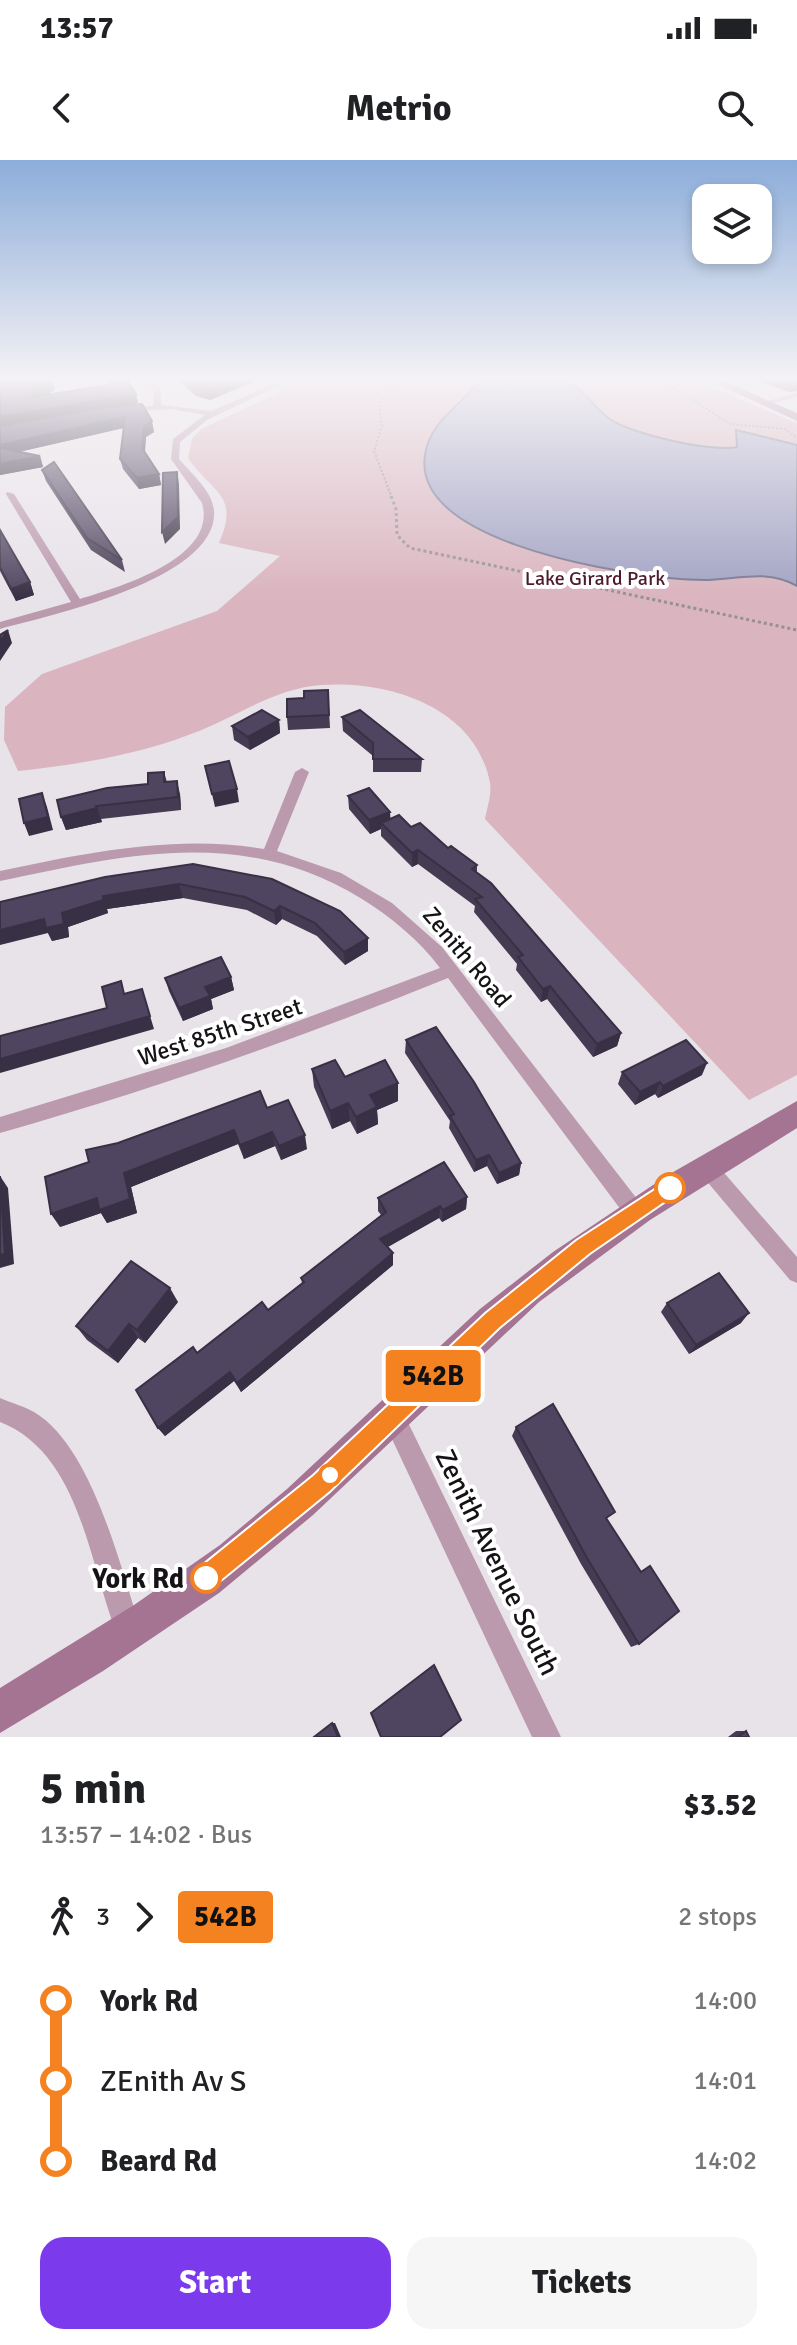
<!DOCTYPE html>
<meta charset="utf-8">
<style>
body{margin:0;font-family:Signika,sans-serif;background:#f6f6f6;color:#202124;height:100vh;display:flex;flex-direction:column;font-size:30px;white-space:nowrap}
*{box-sizing:border-box;margin:0}
p{font-size:26px;color:#757577}
.icon{flex:none;width:44px;height:44px;fill:none;stroke:currentColor;stroke-width:2;stroke-linecap:round;stroke-linejoin:round}
.map{position:relative;height:1577px;overflow:hidden}
.details{display:flex;flex-direction:column;background:#fff;flex:1}
.details>*{flex:none}
.badge{padding:0 16px;border-radius:6px;font-size:28px;line-height:52px}
.buttons{position:absolute;left:692px;top:24px;display:grid;gap:16px}
.buttons a{display:grid;place-items:center;width:80px;height:80px;border-radius:16px;background:#fff;box-shadow:0 4px 12px #0003;font-size:40px}
.map>.badge{position:absolute;translate:-50% -50%;box-shadow:0 0 0 4px #fff}
.legs{display:flex;align-items:center;gap:12px;height:88px;padding:0 40px;font-size:26px}
.legs p{margin-inline-start:auto}
.head{display:flex;align-items:center;justify-content:space-between;height:136px;padding:0 40px}
h1{font-size:44px;font-weight:700;line-height:60px}
.cta{display:flex;gap:16px;margin-top:auto;padding:16px 40px}
.cta a{flex:1;height:92px;border-radius:24px;background:#7c3aed;color:#fff;font-size:32px;font-weight:700;line-height:92px;text-align:center}
.cta a+a{background:#f6f6f6;color:#202124}
ul{padding:0 40px;list-style:none}
li{display:flex;align-items:center;gap:28px;height:80px;font-size:30px}
li i{display:grid;place-items:center;width:12px;height:100%;margin:0 10px;background:currentColor}
li i::after{content:'';width:20px;height:20px;margin:-10px;border:6px solid;border-radius:50%;background:#fff}
li p{margin-inline-start:auto}
li:first-child i{background:linear-gradient(#0000 50%,currentColor 0)}
li:last-child i{background:linear-gradient(currentColor 50%,#0000 0)}
.status{display:flex;justify-content:space-between;align-items:center;height:56px;padding:0 40px;background:#fff;direction:ltr}
.status svg{height:22px;fill:currentColor}
header{display:flex;justify-content:space-between;align-items:center;height:104px;padding:0 40px;background:#fff;font-size:36px;font-weight:700}
.map>svg:first-child{display:block}
.green{fill:#dab4be}
.water{fill:#a2a3c4;stroke:#787890;stroke-width:2}
.lines{fill:none;stroke-linecap:round;stroke-linejoin:round}
.path-far1{stroke:#949095;stroke-width:2;stroke-dasharray:2 2;stroke-linecap:butt}
.path{stroke:#949095;stroke-width:3;stroke-dasharray:3 3;stroke-linecap:butt}
.street{fill:#bb9aae;fill-rule:evenodd}
.secondary{fill:#a57493;fill-rule:evenodd}
.wall{fill:#453b53}
.shaded-wall{fill:#383044}
.building{fill:#504561;stroke:#383044;stroke-width:2}
.line-1{fill:#f58220;stroke:#fff;stroke-width:2}
.stop-1-dot{fill:#fff;stroke:#f58220;stroke-width:4}
.labels{text-anchor:middle;stroke-width:8;stroke-linejoin:round;paint-order:stroke}
.far-park-label{font-size:20px;fill:#4d1b2d;stroke:#fff}
.street-label{font-size:24px;fill:#151315;stroke:#fff}
.near-street-label{font-size:28px;fill:#151315;stroke:#fff}
.near-stop-label{font-size:28px;font-weight:bold;fill:#151315;stroke:#fff;text-anchor:end}
</style>
<div class="status"><b>13:57</b><svg viewBox="0 0 49 12"><path d="M0 12V9h3v3zM5 12V6h3v6zM10 12V3h3v9zM15 12V0h3v12zM26 1h20v11H26zM47 4h2v5h-2z"/></svg></div>
<header><svg class="icon" aria-label="back" viewBox="0 0 24 24"><path d="M15 5l-7 7 7 7"/></svg>Metrio<svg class="icon" aria-label="search" viewBox="0 0 24 24"><circle cx="10" cy="10" r="6"/><path d="M15 15l6 6"/></svg></header>
<div class="map">
<svg width="797" height="1577" viewBox="0 0 797 1577">
<rect width="100%" height="100%" fill="#e8e3e9"/>
<path class="green" d="M310,218H689L797,263V915L749,940L485,659C487,648 492,634 490,623C476,547 389,520 321,525C272,529 235,558 191,574C137,595 75,605 18,611L4,580L5,547L42,514L217,451L280,396L219,383C240,334 213,334 188,298L192,279L201,269Z"/>
<path class="water" d="M481,218C504,218 538,212 560,219C582,226 591,244 607,257C625,273 714,293 737,287L736,270L797,285V426C769,409 739,419 708,420C693,420 675,419 660,417C602,410 412,379 425,295C430,260 463,245 481,218Z"/>
<g class="lines">
<g class="path-far1">
<polyline points="658,218 730,264 785,269 797,278"/>
<polyline points="392,338 374,291 382,266 379,244 401,218"/>
</g>
<polyline class="path" points="391,336 396,349 397,375 410,388 797,470"/>
<g class="street">
<path d="M142,218H149L161,230V245L212,251L286,218H295L207,260L180,282L179,299C191,313 212,331 214,350C220,419 51,455 0,469V462L71,442L6,334L7,332L14,334L80,439C120,427 218,398 202,343L171,299L173,279L205,255L172,249L121,252L124,248L153,246L154,232Z"/>
<polygon points="797,233 797,237 765,245 761,243"/>
<path d="M302,608L309,612L277,691L341,713L392,743L442,787L641,1044L644,1051L641,1058L634,1060L627,1058L448,818C301,878 152,930 0,973V957L226,888L440,808C420,781 391,757 362,739C243,666 128,694 0,721V711C87,693 175,674 264,689L295,612Z"/>
<polygon points="706,997 713,1000 797,1097 797,1123 790,1120 699,1012 696,1006 699,1000"/>
<path d="M0,1238C11,1243 24,1246 34,1252C92,1286 121,1409 141,1470L137,1479L128,1483L119,1479C89,1408 82,1294 0,1262Z"/>
<polygon points="392,1242 400,1246 561,1577 532,1577 384,1262 380,1254 384,1246"/>
</g>
<g class="secondary">
<polygon points="704,218 717,218 797,253 797,261"/>
<polygon points="797,941 797,968 650,1060 539,1142 313,1355 219,1433 103,1511 0,1573 0,1528 134,1445 220,1385 287,1329 480,1149 553,1092 668,1015"/>
</g>
</g>
<g class="wall">
<polygon points="104,218 126,218 138,243 124,246 154,272 146,277 145,292 159,314 161,325 139,329 123,309 120,299 124,268 19,292 40,296 43,307 0,315 52,219 55,229 47,235 111,224"/>
<polygon points="180,218 262,218 210,240 196,236 180,222"/>
<polygon points="750,218 797,218 789,232"/>
<polygon points="42,310 122,400 125,412 91,390 46,321"/>
<polygon points="0,370 30,422 34,435 16,441 0,411"/>
<polygon points="328,530 330,568 288,570 287,557 304,538"/>
<polygon points="342,557 422,599 421,612 373,612 373,596 343,571"/>
<polygon points="279,560 280,573 250,590 234,580 232,566"/>
<polygon points="164,612 167,622 180,634 181,650 101,659 102,662 66,670 61,657 148,624"/>
<polygon points="348,636 391,659 411,667 477,705 477,712 621,873 617,886 593,897 547,839 541,842 516,810 517,804 474,752 475,746 418,704 412,707 381,676 381,669 370,674 349,649"/>
<polygon points="193,704 368,778 368,791 345,805 317,776 282,759 276,765 247,750 183,738 107,749 108,753 68,767 69,777 52,781 48,773"/>
<polygon points="231,817 234,830 211,839 213,849 183,861 169,831 165,818"/>
<polygon points="406,880 521,1003 519,1015 497,1024 487,1006 474,1012 449,968 450,961 405,893"/>
<polygon points="312,909 345,917 398,941 377,950 378,964 357,974 350,961 332,969 314,927"/>
<polygon points="622,912 702,915 658,938 655,934 635,945 618,924"/>
<polygon points="267,948 307,989 281,1000 275,986 244,999 238,984 131,1027 137,1053 107,1063 101,1053 60,1067"/>
<polygon points="467,1037 466,1049 442,1062 439,1058 387,1087 393,1093 393,1105 241,1232 234,1221 165,1276 158,1268 197,1193 268,1150 302,1123 301,1118 381,1055 378,1051 378,1038"/>
<polygon points="178,1142 145,1183 138,1178 118,1203 87,1180 76,1166"/>
<polygon points="667,1143 741,1163 689,1194 661,1152"/>
<polygon points="516,1267 608,1360 639,1484 631,1487 581,1404 512,1276"/>
<polygon points="736,1571 746,1571 749,1577 728,1577"/>
</g>
<g class="shaded-wall">
<polygon points="239,218 262,218 210,240 209,231"/>
<polygon points="52,219 55,229 32,248 29,238"/>
<polygon points="797,221 797,231 789,232 792,222"/>
<polygon points="136,234 138,243 0,268 0,257"/>
<polygon points="125,257 127,267 0,296 0,285"/>
<polygon points="152,261 154,272 146,277 144,299 142,288 144,267"/>
<polygon points="40,296 43,307 0,315 0,304"/>
<polygon points="177,312 179,324 180,369 165,384 162,372"/>
<polygon points="159,314 161,325 139,329 137,318"/>
<polygon points="30,422 34,435 16,441 11,429"/>
<polygon points="8,470 12,483 0,501 0,482"/>
<polygon points="279,560 280,573 250,590 248,577"/>
<polygon points="177,621 180,634 181,650 178,637"/>
<polygon points="237,629 239,642 215,647 212,634"/>
<polygon points="42,633 47,647 53,670 29,676 24,663"/>
<polygon points="97,648 102,662 66,670 61,657"/>
<polygon points="390,652 391,665 381,663 381,669 370,674 369,660"/>
<polygon points="418,690 418,704 412,707 412,693"/>
<polygon points="179,724 183,738 107,749 108,753 68,767 69,777 52,781 48,773 0,785 0,770 62,753 103,736"/>
<polygon points="280,746 282,759 276,765 274,751"/>
<polygon points="368,778 368,791 345,805 344,792"/>
<polygon points="231,817 234,830 211,839 213,849 183,861 179,848 205,827"/>
<polygon points="550,826 547,839 541,842 543,829"/>
<polygon points="142,829 154,869 0,913 0,899 150,856"/>
<polygon points="621,873 617,886 593,897 597,884"/>
<polygon points="707,903 702,915 658,938 663,926"/>
<polygon points="660,922 655,934 635,945 640,932"/>
<polygon points="398,923 398,941 377,950 378,964 357,974 356,957 370,935"/>
<polygon points="348,943 350,961 332,969 330,951"/>
<polygon points="234,970 238,984 131,1027 137,1053 107,1063 101,1053 60,1067 51,1054 124,1013"/>
<polygon points="272,972 275,986 244,999 240,985"/>
<polygon points="305,975 307,989 281,1000 279,986"/>
<polygon points="489,995 487,1006 474,1012 476,1000"/>
<polygon points="521,1003 519,1015 497,1024 499,1013"/>
<polygon points="0,1016 8,1028 14,1104 0,1108"/>
<polygon points="467,1037 466,1049 442,1062 443,1050"/>
<polygon points="440,1046 439,1058 381,1091 380,1079"/>
<polygon points="393,1093 393,1105 241,1232 237,1223"/>
<polygon points="170,1128 178,1142 145,1183 137,1170"/>
<polygon points="749,1153 741,1163 689,1194 696,1185"/>
<polygon points="129,1164 138,1178 118,1203 108,1191"/>
<polygon points="230,1212 234,1221 165,1276 158,1268"/>
<polygon points="332,1563 335,1563 341,1577 338,1577"/>
</g>
<g class="building">
<polygon points="0,218 52,219 29,238 119,223 113,218 126,218 136,234 0,257"/>
<polygon points="184,218 239,218 209,231 194,226"/>
<polygon points="779,218 797,218 797,221 792,222"/>
<polygon points="142,244 152,261 144,267 142,288 159,314 137,318 120,299 125,257 0,285 0,266 100,248"/>
<polygon points="0,288 40,296 0,304"/>
<polygon points="54,302 122,400 87,378 42,310"/>
<polygon points="177,312 178,357 162,372 163,313"/>
<polygon points="0,370 30,422 11,429 0,407"/>
<polygon points="8,470 0,482 0,475"/>
<polygon points="328,530 329,555 287,557 287,539 304,538 304,531"/>
<polygon points="262,550 279,560 248,577 232,566"/>
<polygon points="360,550 422,599 373,599 373,583 342,557"/>
<polygon points="229,601 237,629 212,634 205,606"/>
<polygon points="164,612 164,622 177,621 178,637 96,646 97,648 61,657 57,640 107,628 148,624 148,613"/>
<polygon points="369,628 390,652 369,660 348,636"/>
<polygon points="42,633 48,657 24,663 19,639"/>
<polygon points="399,655 411,667 420,663 448,688 451,686 477,705 472,709 491,723 621,873 597,884 550,826 543,829 518,797 523,795 475,739 482,737 418,690 412,693 381,663"/>
<polygon points="193,704 272,719 340,751 368,778 344,792 315,763 280,746 274,751 245,737 179,724 103,736 103,740 62,753 64,764 46,768 44,759 0,770 0,742 105,717"/>
<polygon points="221,797 231,817 205,827 210,836 179,848 165,818"/>
<polygon points="121,821 124,834 142,829 150,856 0,899 0,876 107,848 102,827"/>
<polygon points="436,867 474,922 521,1003 499,1013 489,995 476,1000 450,956 454,954 406,880"/>
<polygon points="686,880 707,903 663,926 660,922 640,932 622,912"/>
<polygon points="335,900 345,917 385,900 398,923 370,935 377,947 356,957 348,943 330,951 312,909"/>
<polygon points="260,931 267,948 288,940 305,975 279,986 272,972 240,985 234,970 124,1013 130,1039 99,1050 97,1038 51,1054 45,1017 89,1002 86,990 118,983"/>
<polygon points="444,1002 467,1037 443,1050 440,1046 380,1079 393,1093 237,1223 230,1212 158,1268 136,1230 193,1187 197,1193 262,1142 268,1150 304,1122 301,1118 386,1052 378,1038"/>
<polygon points="0,1016 5,1094 0,1095"/>
<polygon points="131,1101 170,1128 137,1170 129,1164 108,1191 76,1166"/>
<polygon points="719,1113 749,1153 696,1185 667,1143"/>
<polygon points="553,1244 615,1352 606,1358 641,1412 650,1406 679,1451 639,1484 587,1398 516,1267"/>
<polygon points="434,1505 461,1560 440,1577 381,1577 371,1553"/>
<polygon points="332,1563 338,1577 314,1577"/>
<polygon points="746,1571 749,1577 738,1577"/>
</g>
<linearGradient id="sky" x2="0" y2="1"><stop stop-color="#8cadda"/><stop offset="0.5" stop-color="#f5f2f5"/><stop offset="1" stop-color="#f5f2f5" stop-opacity="0"/></linearGradient>
<rect width="797" height="438" fill="url(#sky)"/>
<polygon class="line-1" points="670,1019 677,1022 680,1028 677,1034 590,1094 500,1168 330,1332 215,1426 206,1430 197,1426 193,1418 197,1409 313,1315 485,1153 576,1080"/>
<g class="stop-1-dot">
<circle cx="670" cy="1028" r="14"/>
<circle cx="330" cy="1315" r="10"/>
<circle cx="206" cy="1418" r="14"/>
</g>
<g class="labels">
<g class="far-park-label">
<text x="595" y="425">Lake Girard Park</text>
</g>
<g class="street-label">
<text transform="translate(467 797) rotate(50)" y="8">Zenith Road</text>
<text transform="translate(220 872) rotate(-18)" y="8">West 85th Street</text>
</g>
<g class="near-street-label">
<text transform="translate(498 1402) rotate(64)" y="10">Zenith Avenue South</text>
</g>
<g class="near-stop-label">
<text x="184" y="1428">York Rd</text>
</g>
</g>
</svg>
<div class="buttons">
<a><svg class="icon" aria-label="layers" viewBox="0 0 24 24"><path d="M12 4l9 5-9 5-9-5zM3 14l9 5 9-5"/></svg></a>
</div>
<b class="badge" style="left:433px;top:1216px;background:#f58220;color:#111">542B</b>
</div>
<section class="details">
<div class="head"><div><h1>5 min</h1><p>13:57 – 14:02 · Bus</p></div><b>$3.52</b></div>
<div class="legs"><svg class="icon" aria-label="walk" viewBox="0 0 24 24"><circle cx="13" cy="4" r="2"/><path d="M13 8l-2 6 4 7M11 14l-3 7M7 12l3-4h3l4 4"/></svg>3<svg class="icon" aria-label="forward" viewBox="0 0 24 24"><path d="M9 5l7 7-7 7"/></svg><b class="badge" style="background:#f58220;color:#111">542B</b><p>2 stops</p></div>
<ul>
<li><i style="color:#f58220"></i><b>York Rd</b><p>14:00</p></li>
<li><i style="color:#f58220"></i><span>ZEnith Av S</span><p>14:01</p></li>
<li><i style="color:#f58220"></i><b>Beard Rd</b><p>14:02</p></li>
</ul>
<div class="cta"><a>Start</a><a>Tickets</a></div>
</section>
